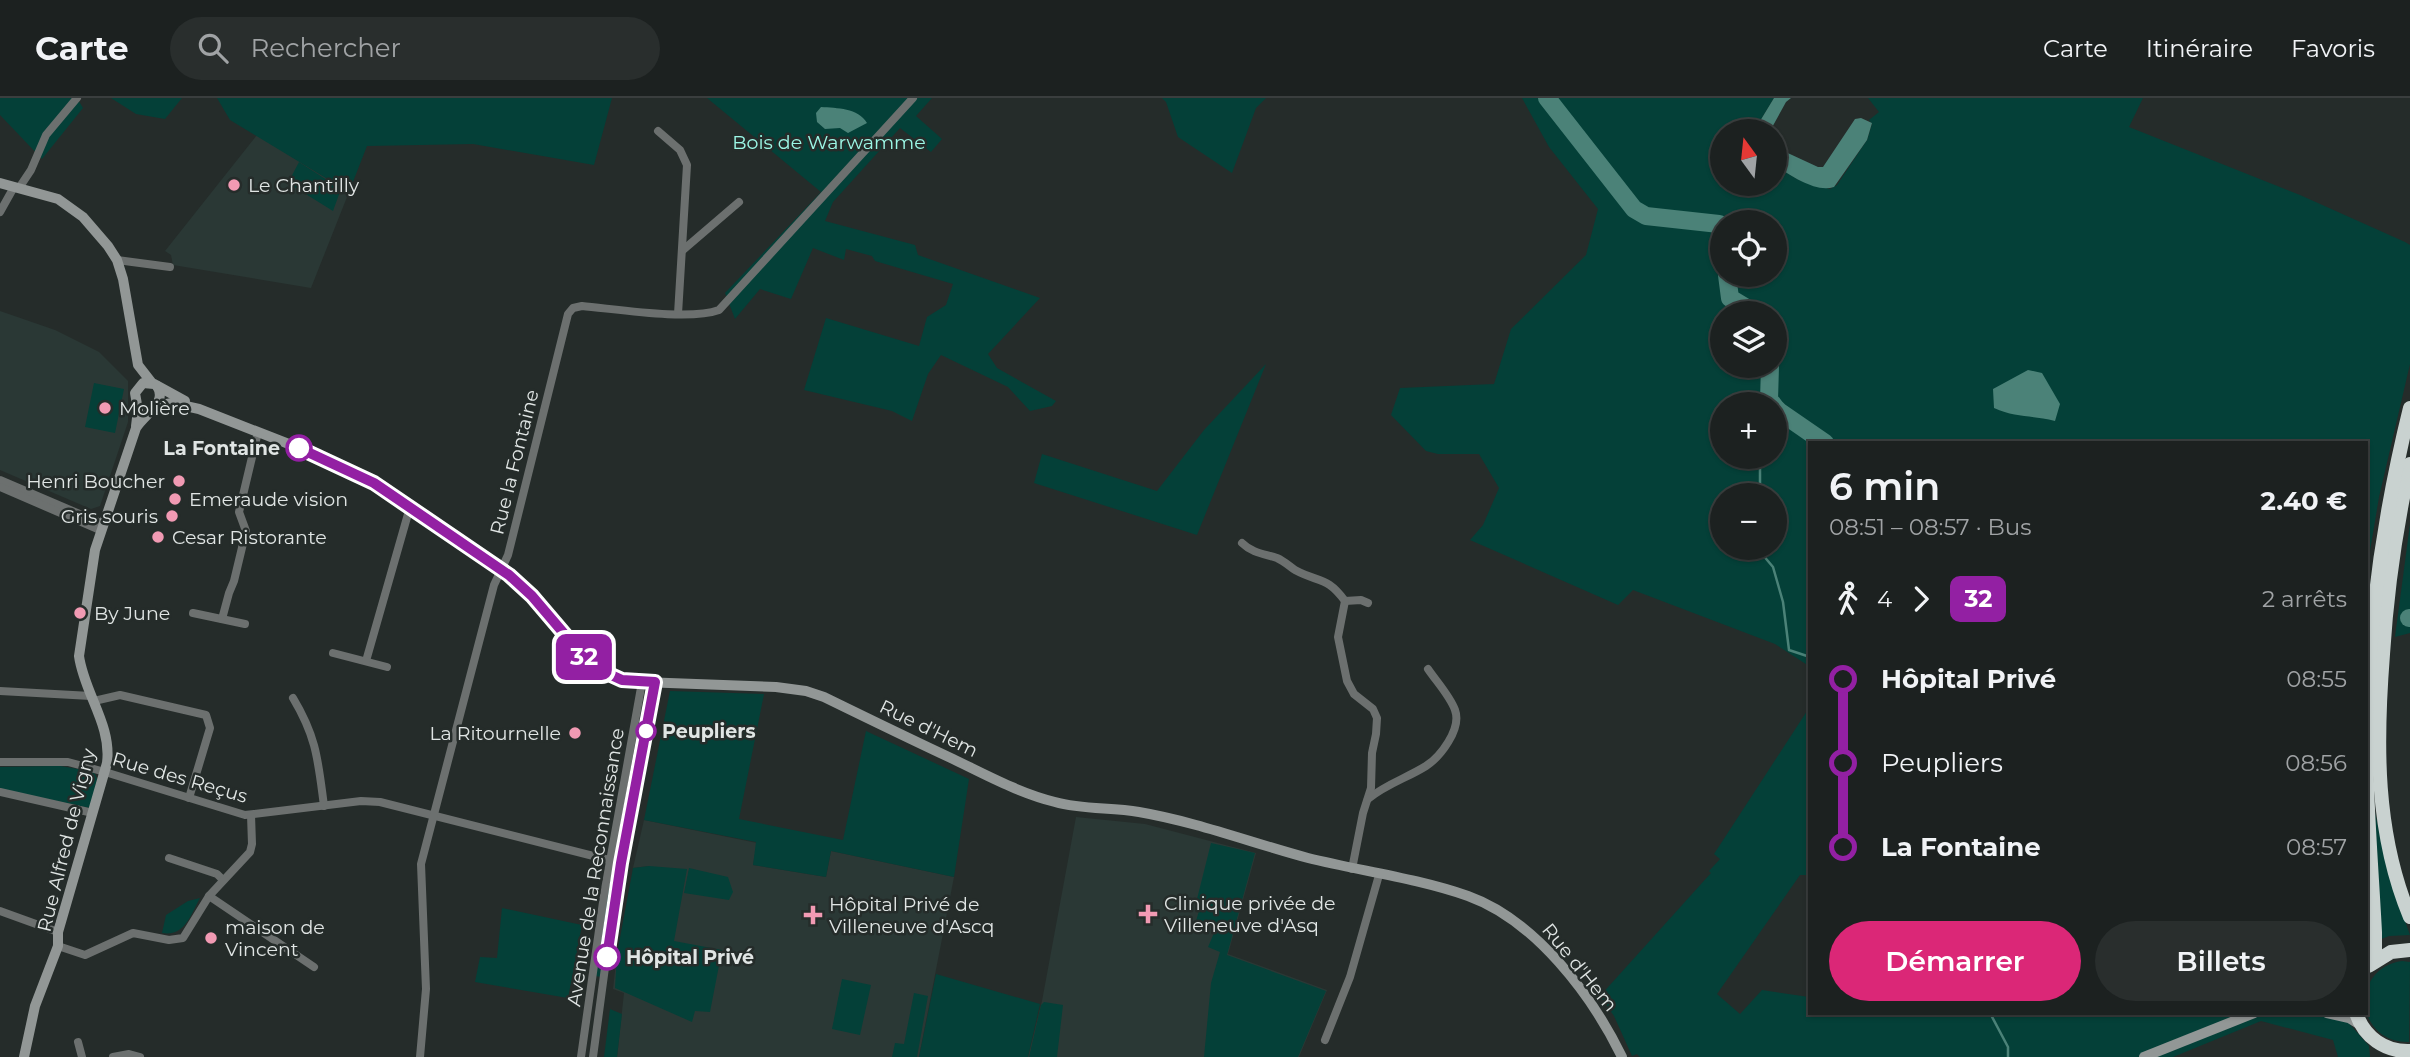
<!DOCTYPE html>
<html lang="fr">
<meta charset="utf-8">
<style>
body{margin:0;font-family:Montserrat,sans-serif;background:#292e2d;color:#f1f3f6;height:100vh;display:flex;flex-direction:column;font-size:26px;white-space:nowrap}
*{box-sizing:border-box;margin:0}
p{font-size:23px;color:#a0a3a5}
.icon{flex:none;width:38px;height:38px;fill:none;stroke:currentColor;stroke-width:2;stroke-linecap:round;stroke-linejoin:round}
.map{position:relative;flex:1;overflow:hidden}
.details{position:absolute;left:1808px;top:343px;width:560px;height:574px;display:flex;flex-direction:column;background:#1c2120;border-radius:0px;box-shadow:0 2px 5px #0004,0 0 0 2px #3a3e3e}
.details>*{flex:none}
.badge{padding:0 14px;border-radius:10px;font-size:24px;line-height:46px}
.needle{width:46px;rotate:345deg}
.controls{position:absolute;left:1710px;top:21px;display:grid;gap:14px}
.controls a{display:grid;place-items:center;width:77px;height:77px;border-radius:50%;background:#1c2120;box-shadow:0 2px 5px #0004,0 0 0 2px #3a3e3e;font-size:35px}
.map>.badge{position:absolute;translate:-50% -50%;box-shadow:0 0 0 4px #fff}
.legs{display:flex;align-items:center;gap:10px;height:77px;padding:0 21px;font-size:23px}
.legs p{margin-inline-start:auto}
.headline{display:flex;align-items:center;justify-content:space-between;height:119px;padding:0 21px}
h1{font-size:38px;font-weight:600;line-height:52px}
.primary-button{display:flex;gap:14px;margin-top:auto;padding:14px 21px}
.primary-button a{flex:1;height:80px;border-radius:42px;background:#db2777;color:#fff;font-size:28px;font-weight:600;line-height:80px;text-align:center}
.primary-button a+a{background:#292e2d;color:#f1f3f6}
ul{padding:0 21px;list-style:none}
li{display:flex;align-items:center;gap:24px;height:84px;font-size:26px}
li i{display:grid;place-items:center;width:10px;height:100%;margin:0 9px;background:currentColor}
li i::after{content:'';width:18px;height:18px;margin:-9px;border:5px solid;border-radius:50%;background:#1c2120}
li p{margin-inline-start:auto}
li:first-child i{background:linear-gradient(#0000 50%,currentColor 0)}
li:last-child i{background:linear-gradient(currentColor 50%,#0000 0)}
header{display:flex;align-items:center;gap:42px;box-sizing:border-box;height:98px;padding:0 35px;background:#1c2120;border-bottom:2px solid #3a3e3e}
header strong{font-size:33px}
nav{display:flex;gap:38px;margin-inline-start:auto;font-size:24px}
.search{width:490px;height:63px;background:#292e2d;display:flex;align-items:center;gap:18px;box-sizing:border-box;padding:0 24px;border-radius:38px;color:#a0a3a5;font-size:26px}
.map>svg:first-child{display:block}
.built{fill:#2a3835}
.green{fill:#044038;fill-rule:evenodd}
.water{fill:#4b8278}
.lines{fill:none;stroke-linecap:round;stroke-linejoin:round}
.stream{stroke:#4b8278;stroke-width:2.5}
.river{stroke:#4b8278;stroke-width:18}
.street{stroke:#6c706f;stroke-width:8}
.secondary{stroke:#929796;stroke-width:10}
.highway{stroke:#c9d2d0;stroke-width:14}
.line-1-casing{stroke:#fff;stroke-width:16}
.line-1{stroke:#9320a3;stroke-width:10}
.poi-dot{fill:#f19ab3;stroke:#252c2a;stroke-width:2.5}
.stop-1-dot{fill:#fff;stroke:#9320a3;stroke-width:3.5}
.labels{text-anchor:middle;stroke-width:5;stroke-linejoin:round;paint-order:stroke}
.park-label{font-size:19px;fill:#9cf7e6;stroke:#252c2a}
.poi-label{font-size:19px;fill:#e0e5e4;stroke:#252c2a;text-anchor:start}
.stop-label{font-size:19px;font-weight:bold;fill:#e0e5e4;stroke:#252c2a;text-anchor:start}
.street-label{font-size:19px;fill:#e0e5e4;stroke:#252c2a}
</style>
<header>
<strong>Carte</strong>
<div class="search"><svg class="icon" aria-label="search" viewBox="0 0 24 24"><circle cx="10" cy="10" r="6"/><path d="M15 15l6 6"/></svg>Rechercher</div>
<nav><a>Carte</a><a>Itinéraire</a><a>Favoris</a></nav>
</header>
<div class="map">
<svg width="2410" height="959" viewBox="0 0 2410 959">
<rect width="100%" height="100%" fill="#252c2a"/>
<g class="built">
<polygon points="257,37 349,94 311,190 173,167 171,157 165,153"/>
<polygon points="0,213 55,232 99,254 128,283 128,324 100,408 91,411 0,372"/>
<polygon points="1076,719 1145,726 1256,755 1228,856 1327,892 1299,959 1028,959 1042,903"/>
<polygon points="644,722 757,745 753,767 826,779 831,753 954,779 919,959 617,959 624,895 613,891 617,856 669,865 649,768 633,770"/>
</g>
<g class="green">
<polygon points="0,0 77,0 83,10 42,61 0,17"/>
<polygon points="111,0 182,0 165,21 136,16"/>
<polygon points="217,0 612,0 594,67 473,46 367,48 349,94 230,22"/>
<polygon points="707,0 932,0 916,18 942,41 931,54 900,30 833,104 825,123 915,147 918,157 1040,200 988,256 997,270 1056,303 1052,308 1030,313 1008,289 941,257 928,276 912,323 892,313 804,292 826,220 919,248 927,219 946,207 953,186 875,163 872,158 846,151 844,162 813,150 791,201 760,191 735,221 725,195 821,94"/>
<polygon points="1162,0 1266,0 1256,10 1232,75 1178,39 1166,4"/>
<path d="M1522,0H1774L1754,33H1722V86H1774L1775,68L1799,82L1830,91L1837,87L1867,42L1872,26L1869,22L1879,14L1868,0H2143L2129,29L2300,97L2405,144L2410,147V266L2379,399L2366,477V345H1810L1809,568L1775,546L1633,492L1618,507L1470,442L1483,427L1499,390L1479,356H1438L1426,353L1391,317L1400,290L1494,286L1511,231L1586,157L1598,111L1549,49ZM1722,124H1774V177H1722ZM1722,215H1774V268H1722ZM1722,306H1774V359H1722ZM1722,397H1774V450H1722Z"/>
<polygon points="299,64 341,91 333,113 288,85"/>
<polygon points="1266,266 1197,437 1034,385 1042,356 1157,393 1204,332"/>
<polygon points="94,285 124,291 115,335 85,329"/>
<polygon points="2410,426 2410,535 2395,539"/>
<polygon points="670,593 764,596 739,721 843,742 866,633 969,681 954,779 831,753 826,779 753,767 756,744 644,722"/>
<polygon points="1809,610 1809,777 1800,777 1717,896 1740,916 1762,892 1809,899 1810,915 2303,915 2347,923 2369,948 2370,959 2338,959 2333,942 2261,923 2173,959 1640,959 1637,956 1632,958 1614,918 1600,898 1711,775 1709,773 1720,761 1714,756"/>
<polygon points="60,668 90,673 95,676 97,681 90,710 0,691 0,669"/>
<polygon points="2375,715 2392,787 2410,837 2389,838 2379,842"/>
<polygon points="1211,745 1255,755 1227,857 1326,893 1298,959 1204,959 1211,885 1220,854 1208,849 1217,828 1196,823 1202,803 1197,801"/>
<polygon points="649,768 687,771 674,843 722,852 710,914 695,913 692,924 615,890 617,856 633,770"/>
<polygon points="689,770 728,779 733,794 729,802 684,795"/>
<polygon points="609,781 615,782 602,879 595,878"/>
<path d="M200,800C191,816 185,839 162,835L166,817L188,803Z"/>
<polygon points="502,810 582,827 568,900 475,884 480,859 497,860"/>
<path d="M2402,863L2410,864L2409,944C2355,945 2349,871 2402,863Z"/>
<polygon points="936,876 1040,906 1028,959 919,959"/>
<polygon points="842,881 871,887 860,937 832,931"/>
<polygon points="914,895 928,898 917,959 892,959 895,945 904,946"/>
<polygon points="1044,904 1063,907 1057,959 1029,959 1041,907"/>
<polygon points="610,911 622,916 617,959 604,959"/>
</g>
<g class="water">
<polygon points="1774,0 1791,0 1786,4 1770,33 1754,33"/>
<path d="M821,9C837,10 858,10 867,25L848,35L840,30L825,31L817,24L816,15Z"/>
<path d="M1861,20L1872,25L1867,42L1834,89C1815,95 1791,77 1775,68V49L1818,69H1823L1855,21Z"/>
<path d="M2028,272L2042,275L2060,306L2055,323C2032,317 2016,320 1994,310L1993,291Z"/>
</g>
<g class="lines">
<g class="stream">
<polyline points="1768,306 1769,302"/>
<polyline points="1760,397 1760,359"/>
<polyline points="1757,450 1773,469 1783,504 1789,552 1810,559"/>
<polyline points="1990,915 2008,949 2008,959"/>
</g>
<g class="river">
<polyline points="1547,0 1634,111 1646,118 1719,126 1722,143"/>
<polyline points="1727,177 1730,200 1755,215"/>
<polyline points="1770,268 1769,302 1773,306"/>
<polyline points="1774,308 1780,314 1825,345"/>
<polyline points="2409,520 2410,520"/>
</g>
<g class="street">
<polyline points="658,33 680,52 687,67 678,216"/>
<polyline points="19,90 31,72 46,37 77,0"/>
<polyline points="0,114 14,89"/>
<polyline points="683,152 739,104"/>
<polyline points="117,162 170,169"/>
<polyline points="0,382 103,426"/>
<polyline points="0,389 100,432"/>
<path d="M1242,445C1252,455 1265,456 1277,460C1284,463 1289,468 1295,472C1319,485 1327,478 1345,503L1361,502L1368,505"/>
<polyline points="1345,503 1338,539 1347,583 1354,596 1373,611 1377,620 1376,636 1372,655 1371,690 1363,715 1352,771"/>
<polyline points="193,515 245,526"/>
<polyline points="222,521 229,495 234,483 246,433 239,414 258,334"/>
<polyline points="333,555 387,569"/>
<polyline points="366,563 410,409"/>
<polyline points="0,593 91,598"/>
<path d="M293,600C317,640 318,663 324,708"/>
<polyline points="94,603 120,597 206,617 210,630 189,700"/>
<polyline points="0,664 68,664 105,674 245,717 361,703 380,704 621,765"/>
<polyline points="0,694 93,715"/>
<path d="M1368,701C1386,686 1407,680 1426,668C1440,659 1462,631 1455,612C1450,598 1436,583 1428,571"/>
<polyline points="169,760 217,776 223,782"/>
<polyline points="209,798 314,869"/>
<polyline points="0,813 58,834"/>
<polyline points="58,848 85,857 133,835 169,842 183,840 209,798 250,754 252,746 251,717"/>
<polyline points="1325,942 1350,879 1379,777"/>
<polyline points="78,944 82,959"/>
<polyline points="113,959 129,956 140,959"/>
<path d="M420,959L426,891L421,766L494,487L508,457L568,216L573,210L582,208C616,211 689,223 719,212L913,0"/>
<polyline points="581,959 604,797 642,584"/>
<polyline points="593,959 613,810 655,585"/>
</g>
<g class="secondary">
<polyline points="0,85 58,101 83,119 108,148 117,162 123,181 138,267 152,285"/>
<path d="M156,308L172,305L199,311L327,361L374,385L517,483L588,563L610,578L642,584L776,589L806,593L824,599C867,620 910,641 953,661C986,677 1019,695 1055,704C1083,712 1111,709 1139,714C1197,724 1252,745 1308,760C1361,773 1416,780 1468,798C1535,822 1592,897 1622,959"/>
<polyline points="136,328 138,312 135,295 143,285 154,286 185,303"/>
<polyline points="2327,915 2349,920 2362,928"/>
<path d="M24,959L35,908L58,848V834L107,665C112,627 84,595 79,558L95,452L136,330C145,315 168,305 157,288"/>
<polyline points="2144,959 2254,915"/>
</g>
<g class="highway">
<path d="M2410,366C2396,429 2387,492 2383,556C2376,646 2375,735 2410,819"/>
<polyline points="2370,867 2391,854 2410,852"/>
<path d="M2368,868L2375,856V834C2371,758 2364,681 2367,605C2371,505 2386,407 2410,310"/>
<path d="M2356,915C2364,939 2385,954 2410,953"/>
</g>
</g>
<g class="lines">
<g class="line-1-casing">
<polyline id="line-1" points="299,350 374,385 509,477 532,498 584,559 598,571 622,582 655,584 621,765 607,859"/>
</g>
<use href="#line-1" class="line-1"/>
</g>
<g class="poi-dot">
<circle cx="234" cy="87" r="7"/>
<circle cx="105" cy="310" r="7"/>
<circle cx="179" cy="383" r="7"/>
<circle cx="175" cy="401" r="7"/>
<circle cx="172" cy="418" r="7"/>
<circle cx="158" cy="439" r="7"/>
<circle cx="80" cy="515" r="7"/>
<circle cx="575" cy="635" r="7"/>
<path d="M1144.5 805.5h7v7h7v7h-7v7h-7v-7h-7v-7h7z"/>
<path d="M809.5 806.5h7v7h7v7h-7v7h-7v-7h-7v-7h7z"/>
<circle cx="211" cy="840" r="7"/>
</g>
<g class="stop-1-dot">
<circle cx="299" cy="350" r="12"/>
<circle cx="646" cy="633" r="9"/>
<circle cx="607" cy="859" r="12"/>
</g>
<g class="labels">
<g class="park-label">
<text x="829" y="51">Bois de Warwamme</text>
</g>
<g class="poi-label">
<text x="248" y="94">Le Chantilly</text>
<text x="119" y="317">Molière</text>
<text x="165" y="390" text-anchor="end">Henri Boucher</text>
<text x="189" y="408">Emeraude vision</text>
<text x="158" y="425" text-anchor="end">Gris souris</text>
<text x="172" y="446">Cesar Ristorante</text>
<text x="94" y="522">By June</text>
<text x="561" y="642" text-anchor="end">La Ritournelle</text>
<text x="1164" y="812">Clinique privée de<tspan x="1164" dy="22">Villeneuve d'Asq</tspan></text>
<text x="829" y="813">Hôpital Privé de<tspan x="829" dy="22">Villeneuve d'Ascq</tspan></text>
<text x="225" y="836">maison de<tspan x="225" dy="22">Vincent</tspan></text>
</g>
<g class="stop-label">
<text x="280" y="357" text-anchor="end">La Fontaine</text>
<text x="662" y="640">Peupliers</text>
<text x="626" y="866">Hôpital Privé</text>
</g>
<g class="street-label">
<text transform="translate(514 364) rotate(-76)" y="7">Rue la Fontaine</text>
<text transform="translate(929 630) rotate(26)" y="7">Rue d'Hem</text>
<text transform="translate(180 679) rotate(16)" y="7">Rue des Reçus</text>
<text transform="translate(66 742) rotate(-76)" y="7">Rue Alfred de Vigny</text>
<text transform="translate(595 769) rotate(-81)" y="7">Avenue de la Reconnaissance</text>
<text transform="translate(1580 869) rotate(51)" y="7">Rue d'Hem</text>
</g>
</g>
</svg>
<div class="controls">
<a><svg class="needle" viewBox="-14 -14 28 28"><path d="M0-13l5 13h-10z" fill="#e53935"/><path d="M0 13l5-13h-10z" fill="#a0a3a5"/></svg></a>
<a><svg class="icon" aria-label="locate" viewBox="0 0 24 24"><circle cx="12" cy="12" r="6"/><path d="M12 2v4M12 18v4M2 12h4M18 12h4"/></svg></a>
<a><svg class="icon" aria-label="layers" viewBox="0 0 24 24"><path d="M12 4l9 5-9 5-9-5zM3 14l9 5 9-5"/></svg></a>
<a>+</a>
<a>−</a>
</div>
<b class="badge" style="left:584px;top:559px;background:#9320a3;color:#fff">32</b>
<section class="details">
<div class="headline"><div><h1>6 min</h1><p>08:51 – 08:57 · Bus</p></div><b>2.40 €</b></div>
<div class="legs"><svg class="icon" aria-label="walk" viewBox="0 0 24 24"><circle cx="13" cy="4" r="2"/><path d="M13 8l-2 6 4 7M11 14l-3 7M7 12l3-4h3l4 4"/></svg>4<svg class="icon" aria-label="forward" viewBox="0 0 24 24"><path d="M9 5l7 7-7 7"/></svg><b class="badge" style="background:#9320a3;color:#fff">32</b><p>2 arrêts</p></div>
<ul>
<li><i style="color:#9320a3"></i><b>Hôpital Privé</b><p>08:55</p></li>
<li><i style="color:#9320a3"></i><span>Peupliers</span><p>08:56</p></li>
<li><i style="color:#9320a3"></i><b>La Fontaine</b><p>08:57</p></li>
</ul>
<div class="primary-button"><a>Démarrer</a><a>Billets</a></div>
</section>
</div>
